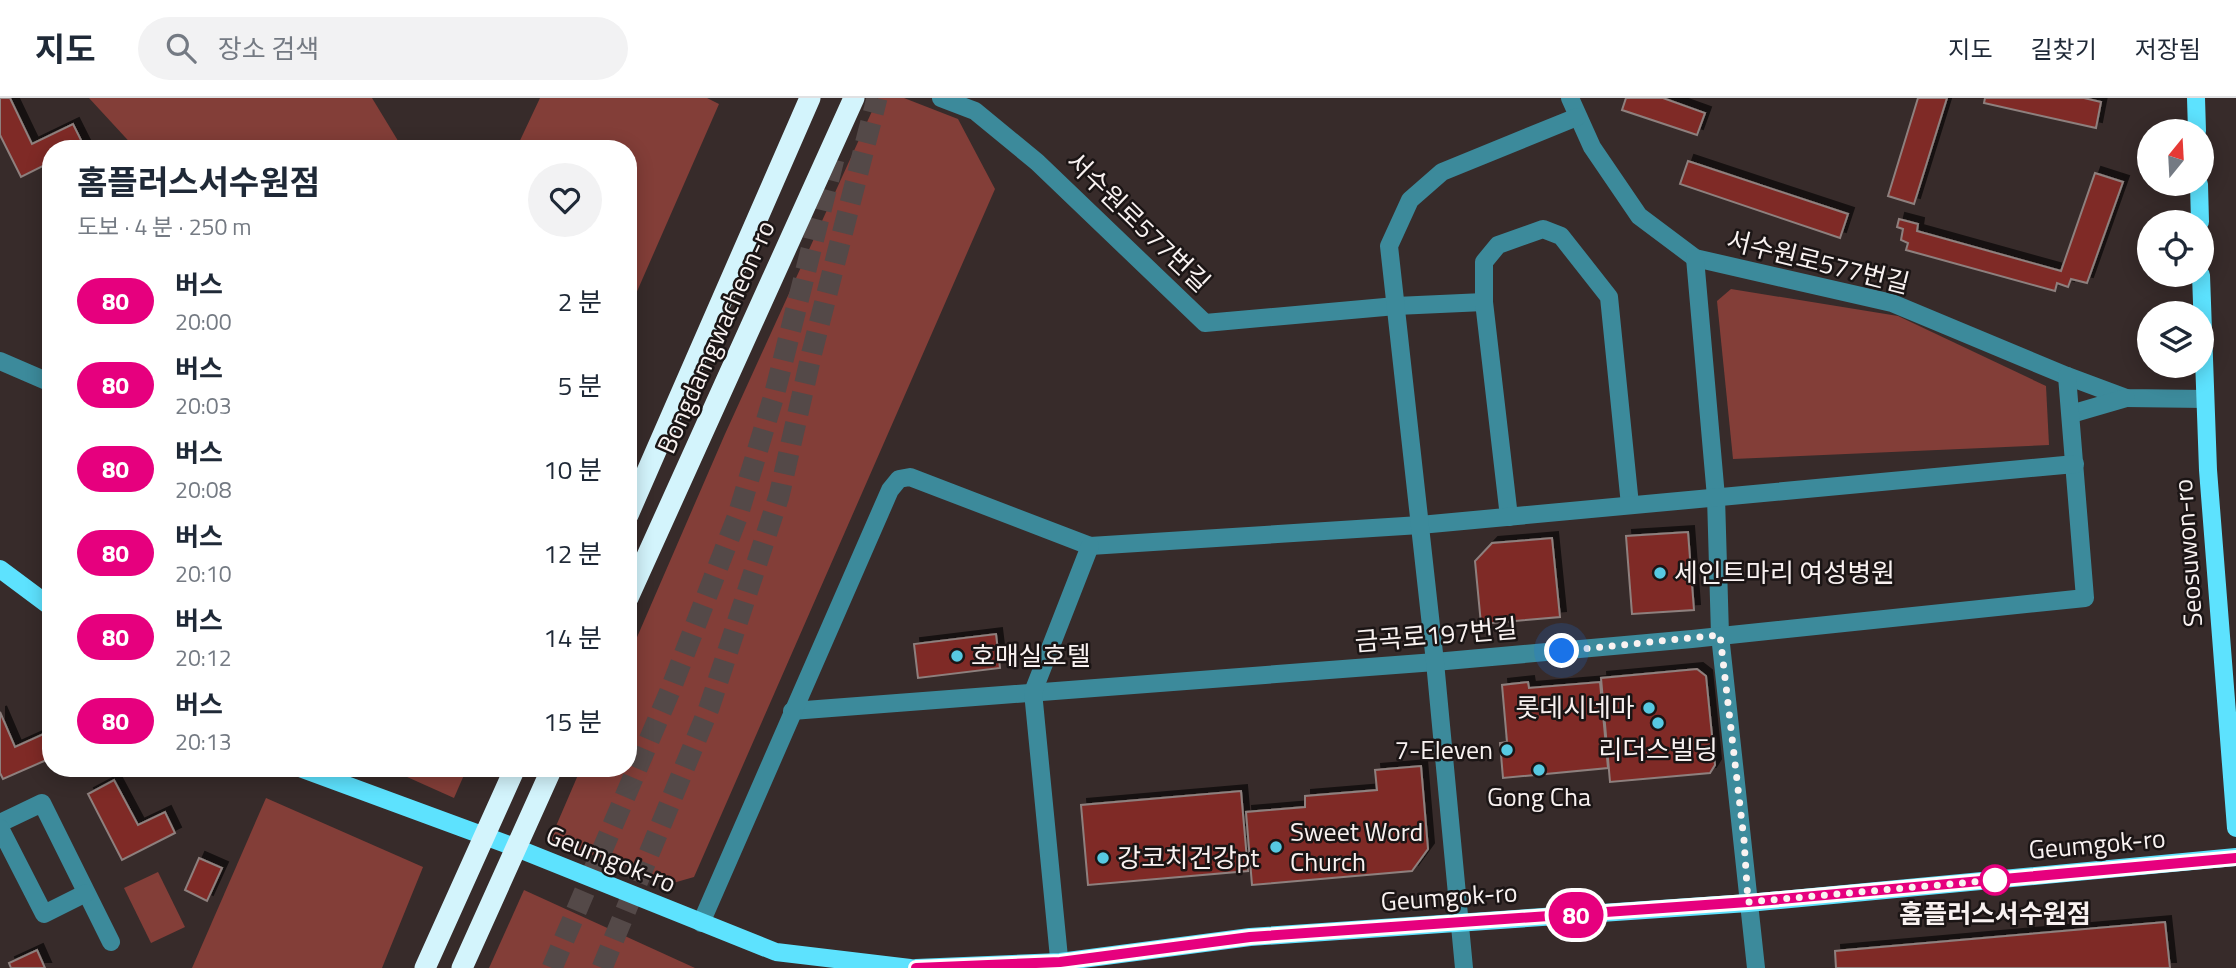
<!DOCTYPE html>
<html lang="ko">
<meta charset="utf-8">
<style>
body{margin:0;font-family:"Titillium Web","Noto Sans KR",sans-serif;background:#f2f2f3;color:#1f2937;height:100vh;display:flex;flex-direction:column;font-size:26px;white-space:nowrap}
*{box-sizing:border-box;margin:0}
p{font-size:23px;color:#747a83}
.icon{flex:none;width:38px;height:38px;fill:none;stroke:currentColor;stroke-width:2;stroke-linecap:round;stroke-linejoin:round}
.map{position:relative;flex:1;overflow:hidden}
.drawer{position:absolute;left:42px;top:42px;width:595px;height:637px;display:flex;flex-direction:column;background:#fff;border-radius:28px;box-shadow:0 4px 18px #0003}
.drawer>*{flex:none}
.badge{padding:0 14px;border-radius:23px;font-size:24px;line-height:46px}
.needle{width:46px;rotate:18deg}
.buttons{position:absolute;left:2137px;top:21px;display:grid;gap:14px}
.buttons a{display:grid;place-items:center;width:77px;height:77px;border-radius:50%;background:#fff;box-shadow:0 4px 18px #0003;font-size:35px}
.you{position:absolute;width:35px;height:35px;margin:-18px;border:5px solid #fff;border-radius:50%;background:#1a73e8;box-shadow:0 0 0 10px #1a73e833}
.map>.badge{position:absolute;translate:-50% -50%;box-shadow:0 0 0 4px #fff}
.round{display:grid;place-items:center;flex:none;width:74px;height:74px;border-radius:37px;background:#f2f2f3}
.summary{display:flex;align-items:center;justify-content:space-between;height:119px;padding:0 35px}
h1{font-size:33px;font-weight:700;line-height:52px}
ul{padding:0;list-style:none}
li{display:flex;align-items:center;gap:21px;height:84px;padding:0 35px}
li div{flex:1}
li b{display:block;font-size:26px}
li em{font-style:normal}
li .badge{min-width:77px;font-weight:700;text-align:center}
header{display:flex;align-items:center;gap:42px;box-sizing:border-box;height:98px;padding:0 35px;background:#fff;border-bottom:2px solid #e0e1e3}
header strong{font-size:33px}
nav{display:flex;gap:38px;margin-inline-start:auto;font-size:24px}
.search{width:490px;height:63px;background:#f2f2f3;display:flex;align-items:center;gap:18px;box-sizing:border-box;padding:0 24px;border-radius:38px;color:#747a83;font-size:26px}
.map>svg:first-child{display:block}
.green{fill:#833e38}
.building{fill:#7f2b27;stroke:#8e807e;stroke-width:2;filter:url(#shadow)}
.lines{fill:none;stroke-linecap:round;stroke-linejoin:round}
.highway-tunnel{stroke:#544948;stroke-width:21;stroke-dasharray:21 10;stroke-linecap:butt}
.minor{stroke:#3c8a9b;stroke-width:18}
.major{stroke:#5de2fe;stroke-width:18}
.highway{stroke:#d3f4fc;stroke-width:21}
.highway-bridge{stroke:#d3f4fc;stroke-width:21}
.line-casing{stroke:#fff;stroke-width:16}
.line{stroke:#e6007e;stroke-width:10}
.walk{stroke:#f9f2f1;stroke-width:7;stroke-dasharray:0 12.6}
.poi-dot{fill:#57c9e2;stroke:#1b1515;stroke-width:2.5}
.stop-dot{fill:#fff;stroke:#e6007e;stroke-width:3.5}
.labels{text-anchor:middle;stroke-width:5;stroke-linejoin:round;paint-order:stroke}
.street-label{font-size:26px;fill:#f9f2f1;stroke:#1b1515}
.poi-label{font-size:26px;fill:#f9f2f1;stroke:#1b1515;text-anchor:start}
.stop-label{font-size:26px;font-weight:bold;fill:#f9f2f1;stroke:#1b1515}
</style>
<header>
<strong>지도</strong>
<div class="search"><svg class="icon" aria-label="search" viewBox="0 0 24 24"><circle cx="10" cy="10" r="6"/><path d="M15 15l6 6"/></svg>장소 검색</div>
<nav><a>지도</a><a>길찾기</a><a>저장됨</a></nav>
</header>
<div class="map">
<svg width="2236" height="870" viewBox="0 0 2236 870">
<defs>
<filter id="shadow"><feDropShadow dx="6" dy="-6" stdDeviation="0" flood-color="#0009"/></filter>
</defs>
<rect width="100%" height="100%" fill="#372b2a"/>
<g class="green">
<polygon points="89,0 372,0 403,51 136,51"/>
<polygon points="540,0 707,0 719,6 628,214 628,51 516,51"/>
<polygon points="878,0 904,0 958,21 995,91 694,779 673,785 550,742 581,670 628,670 628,560 725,336"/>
<polygon points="1731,191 1898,218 2046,288 2049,347 1733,361 1717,203"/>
<polygon points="387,670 467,670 454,700"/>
<polygon points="266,700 423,769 382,870 192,870"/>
<polygon points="158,774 185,829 151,845 124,790"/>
<polygon points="524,792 695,870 489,870"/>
</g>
<g class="building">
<polygon points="0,0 10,0 32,46 73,26 84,48 78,51 51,51 51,64 21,79 0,37"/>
<polygon points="1626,0 1663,0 1705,15 1697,37 1622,12"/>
<polygon points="1918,0 1947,0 1914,106 1888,98"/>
<polygon points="1985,0 2084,0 2101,4 2096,30 1984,5"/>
<polygon points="1688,63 1848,116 1840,140 1680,86"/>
<polygon points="2095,75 2123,84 2087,185 2071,181 2068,189 2057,185 2055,193 1906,152 1908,145 1901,142 1903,131 1897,129 1899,121 1918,126 1917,133 2061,173"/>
<polygon points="1688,434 1694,512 1632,516 1626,438"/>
<polygon points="1552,440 1560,519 1481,526 1475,463 1492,445"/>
<polygon points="996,536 1000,570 918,580 914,546"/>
<polygon points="1697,571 1706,578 1715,667 1710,675 1610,684 1601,580"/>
<polygon points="1528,584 1529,590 1600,584 1608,670 1503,680 1500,645 1507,644 1502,587"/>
<polygon points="0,614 15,649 50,633 51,660 3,681 0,675"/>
<polygon points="1421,668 1428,751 1412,773 1252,787 1246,714 1305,709 1305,698 1377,692 1375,672"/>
<polygon points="114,682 138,727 165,714 175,735 122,762 88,696"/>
<polygon points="1241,693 1248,773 1088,787 1081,707"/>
<polygon points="199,760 222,770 207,803 185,792"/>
<polygon points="2165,824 2170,870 1836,870 1835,853"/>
<polygon points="37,852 45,870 11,870 9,865"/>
</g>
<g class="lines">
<g class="highway-tunnel">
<polyline points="552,870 670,593 738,417 775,294 836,53"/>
<polyline points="602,870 709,610 779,398 812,254 877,0"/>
</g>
<g class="minor">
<polyline points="941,0 975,13 1037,64 1205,225 1396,208 1484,204"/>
<polyline points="1570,0 1592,49 1639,118 1695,160 1892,205 2067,278 2126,300 2205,301"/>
<polyline points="1695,160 1716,399 1720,537 1756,870"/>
<polyline points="0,263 51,285"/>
<polyline points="2071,316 2126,300"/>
<polyline points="1509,419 1484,204 1484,164 1498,147 1543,131 1561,138 1609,199 1630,407"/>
<polyline points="792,613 1435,564 1692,541 2085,500 2067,278"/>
<polyline points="0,725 42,705 111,844"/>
<polyline points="0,730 44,816 86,795"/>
<polyline points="701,825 890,392 899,381 910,379 1090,448 1420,427 2075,366"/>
<polyline points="1060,870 1033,594 1090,448"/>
<polyline points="1464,870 1435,564 1389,148 1410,102 1442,74 1577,19"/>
</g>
<g class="major">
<polyline points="2196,0 2197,33"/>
<polyline points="2199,86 2200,124"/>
<polyline points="2201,177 2208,372 2236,730"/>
<polyline points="0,471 51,509"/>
<polyline points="300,670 509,747 776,854 910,870"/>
<polyline points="916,870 1060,864 1250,839 1748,805 2236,759"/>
</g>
<g class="highway">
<polyline points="628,417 810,0"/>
<polyline points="628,500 854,0"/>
</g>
<g class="highway-bridge">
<polyline points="425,870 515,670"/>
<polyline points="462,870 552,670"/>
</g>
</g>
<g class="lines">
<g class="line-casing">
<polyline id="line" points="916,870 1060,864 1250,839 1748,804 2236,760"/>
</g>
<use href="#line" class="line"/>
<polyline class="walk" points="1562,553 1720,537 1744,742 1748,804 1995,782"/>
</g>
<g class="poi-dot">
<circle cx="1660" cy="475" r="7"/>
<circle cx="957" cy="558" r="7"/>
<circle cx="1649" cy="610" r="7"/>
<circle cx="1658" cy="625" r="7"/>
<circle cx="1507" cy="652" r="7"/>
<circle cx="1539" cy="672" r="7"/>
<circle cx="1276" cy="749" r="7"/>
<circle cx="1103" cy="760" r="7"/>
</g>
<circle class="stop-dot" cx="1995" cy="782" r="14"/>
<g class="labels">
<g class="street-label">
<text transform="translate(1138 124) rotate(44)" y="9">서수원로577번길</text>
<text transform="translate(1818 164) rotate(14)" y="9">서수원로577번길</text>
<text transform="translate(716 239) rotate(-66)" y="9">Bongdamgwacheon-ro</text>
<text transform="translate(2188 455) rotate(-94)" y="9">Seosuwon-ro</text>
<text transform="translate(1436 537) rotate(-5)" y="9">금곡로197번길</text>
<text transform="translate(2097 746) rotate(-5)" y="9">Geumgok-ro</text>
<text transform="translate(611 761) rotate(22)" y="9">Geumgok-ro</text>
<text transform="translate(1449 799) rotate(-4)" y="9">Geumgok-ro</text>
</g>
<g class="poi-label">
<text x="1674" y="484">세인트마리 여성병원</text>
<text x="971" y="567">호매실호텔</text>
<text x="1635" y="619" text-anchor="end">롯데시네마</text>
<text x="1493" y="661" text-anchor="end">7-Eleven</text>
<text x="1658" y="661" text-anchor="middle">리더스빌딩</text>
<text x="1539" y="708" text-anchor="middle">Gong Cha</text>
<text x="1290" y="743">Sweet Word<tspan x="1290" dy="30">Church</tspan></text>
<text x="1117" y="769">강코치건강pt</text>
</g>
<g class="stop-label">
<text x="1995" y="825">홈플러스서수원점</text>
</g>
</g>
</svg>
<div class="buttons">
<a><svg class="needle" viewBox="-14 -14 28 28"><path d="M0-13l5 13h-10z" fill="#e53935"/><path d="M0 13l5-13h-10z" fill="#747a83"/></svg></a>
<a><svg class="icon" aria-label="locate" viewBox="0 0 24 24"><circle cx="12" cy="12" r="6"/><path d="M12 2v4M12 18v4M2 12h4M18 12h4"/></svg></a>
<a><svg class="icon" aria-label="layers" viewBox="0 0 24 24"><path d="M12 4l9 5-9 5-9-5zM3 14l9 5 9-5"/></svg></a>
</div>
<div class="you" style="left:1562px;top:553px"></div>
<b class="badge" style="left:1576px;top:817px;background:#e6007e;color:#fff">80</b>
<section class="drawer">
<div class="summary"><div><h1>홈플러스서수원점</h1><p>도보 · 4 분 · 250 m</p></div><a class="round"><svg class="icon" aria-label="heart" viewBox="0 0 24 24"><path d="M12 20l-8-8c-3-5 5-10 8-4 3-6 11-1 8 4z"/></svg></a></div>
<ul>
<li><span class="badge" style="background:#e6007e;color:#fff">80</span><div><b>버스</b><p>20:00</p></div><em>2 분</em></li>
<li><span class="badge" style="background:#e6007e;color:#fff">80</span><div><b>버스</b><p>20:03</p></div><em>5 분</em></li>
<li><span class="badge" style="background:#e6007e;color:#fff">80</span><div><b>버스</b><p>20:08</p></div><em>10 분</em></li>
<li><span class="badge" style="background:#e6007e;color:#fff">80</span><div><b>버스</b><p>20:10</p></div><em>12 분</em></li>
<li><span class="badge" style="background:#e6007e;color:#fff">80</span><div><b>버스</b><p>20:12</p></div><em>14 분</em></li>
<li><span class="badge" style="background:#e6007e;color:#fff">80</span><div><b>버스</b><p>20:13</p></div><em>15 분</em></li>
</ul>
</section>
</div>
